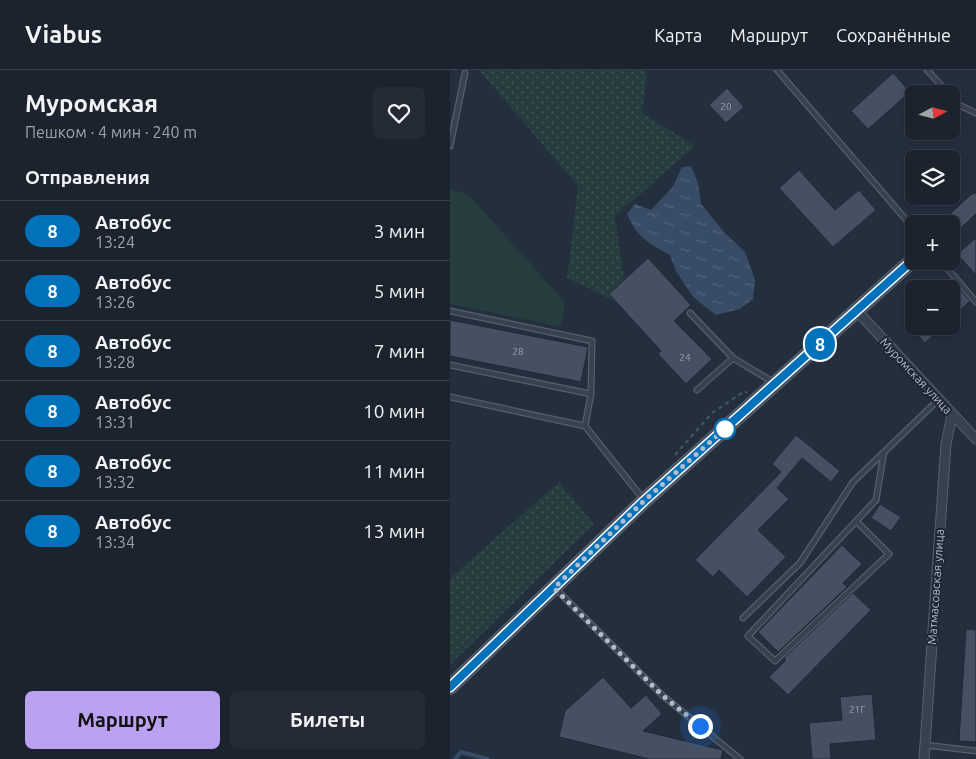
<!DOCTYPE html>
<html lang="ru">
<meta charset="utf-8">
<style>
body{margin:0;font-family:Ubuntu,sans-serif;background:#242b36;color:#f1f3f6;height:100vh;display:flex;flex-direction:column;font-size:19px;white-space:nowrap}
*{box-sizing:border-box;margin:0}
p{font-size:16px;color:#a0a4aa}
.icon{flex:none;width:28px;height:28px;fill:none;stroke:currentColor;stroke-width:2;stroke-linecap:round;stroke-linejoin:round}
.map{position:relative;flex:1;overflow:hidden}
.sheet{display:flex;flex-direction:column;background:#1b232e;width:450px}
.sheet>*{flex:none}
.badge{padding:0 10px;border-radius:16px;font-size:18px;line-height:32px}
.needle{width:32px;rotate:83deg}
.tools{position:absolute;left:455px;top:15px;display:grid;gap:10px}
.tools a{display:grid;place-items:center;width:55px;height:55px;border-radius:8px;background:#1b232e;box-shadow:0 2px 8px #0003,0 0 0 1px #39404a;font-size:25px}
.you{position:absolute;width:25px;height:25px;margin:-12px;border:4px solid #fff;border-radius:50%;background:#1a73e8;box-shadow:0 0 0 8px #1a73e833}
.map>.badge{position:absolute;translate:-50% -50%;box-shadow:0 0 0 2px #fff}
h2{padding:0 25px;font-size:19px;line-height:45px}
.round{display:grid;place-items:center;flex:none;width:52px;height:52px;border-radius:8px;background:#242b36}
.head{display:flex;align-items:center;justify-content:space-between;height:85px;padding:0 25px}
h1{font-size:24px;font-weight:700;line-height:38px}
.action{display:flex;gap:10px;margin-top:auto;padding:10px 25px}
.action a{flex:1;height:58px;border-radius:8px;background:#bca0f2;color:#111;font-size:20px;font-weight:700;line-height:58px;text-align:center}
.action a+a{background:#242b36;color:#f1f3f6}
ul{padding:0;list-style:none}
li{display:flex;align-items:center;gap:15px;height:60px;padding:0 25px;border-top:1px solid #39404a}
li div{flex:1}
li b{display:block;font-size:19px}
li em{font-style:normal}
li .badge{min-width:55px;font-weight:700;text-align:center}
header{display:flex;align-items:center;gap:30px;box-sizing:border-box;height:70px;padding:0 25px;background:#1b232e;border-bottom:1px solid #39404a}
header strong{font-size:24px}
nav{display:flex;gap:28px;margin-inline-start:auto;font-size:18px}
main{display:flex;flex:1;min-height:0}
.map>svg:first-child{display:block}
.grass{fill:url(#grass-dots)}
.green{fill:#263c3f}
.water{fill:url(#water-ripples)}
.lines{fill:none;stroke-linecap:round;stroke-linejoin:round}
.stream{stroke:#394c67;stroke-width:4}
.building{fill:#455162;stroke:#1f2835}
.service-casing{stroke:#565f6c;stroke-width:7}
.minor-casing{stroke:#565f6c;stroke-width:11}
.secondary-casing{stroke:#565f6c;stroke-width:16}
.path{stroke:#44595c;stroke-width:2;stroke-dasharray:4 4;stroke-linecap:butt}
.service{stroke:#38414e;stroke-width:4.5}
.minor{stroke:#38414e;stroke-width:9}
.secondary{stroke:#465061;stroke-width:14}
.line-casing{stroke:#fff;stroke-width:11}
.line{stroke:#0072bc;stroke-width:8}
.walk{stroke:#b4bcc9;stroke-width:5;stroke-dasharray:0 9}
.stop-dot{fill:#fff;stroke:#0072bc;stroke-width:2.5}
.labels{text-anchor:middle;stroke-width:4;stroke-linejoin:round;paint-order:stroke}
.number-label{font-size:10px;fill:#98a1af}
.street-label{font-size:12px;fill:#b4bcc9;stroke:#1d2633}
</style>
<header>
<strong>Viabus</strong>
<nav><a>Карта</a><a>Маршрут</a><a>Сохранённые</a></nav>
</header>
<main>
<section class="sheet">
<div class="head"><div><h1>Муромская</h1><p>Пешком · 4 мин · 240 m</p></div><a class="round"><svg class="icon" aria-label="heart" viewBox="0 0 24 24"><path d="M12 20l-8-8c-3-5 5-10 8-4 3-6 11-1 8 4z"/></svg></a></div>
<h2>Отправления</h2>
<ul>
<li><span class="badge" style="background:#0072bc;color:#fff">8</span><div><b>Автобус</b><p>13:24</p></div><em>3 мин</em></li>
<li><span class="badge" style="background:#0072bc;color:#fff">8</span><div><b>Автобус</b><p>13:26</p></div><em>5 мин</em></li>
<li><span class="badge" style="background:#0072bc;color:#fff">8</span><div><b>Автобус</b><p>13:28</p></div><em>7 мин</em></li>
<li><span class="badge" style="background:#0072bc;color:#fff">8</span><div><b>Автобус</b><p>13:31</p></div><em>10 мин</em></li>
<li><span class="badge" style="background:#0072bc;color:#fff">8</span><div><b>Автобус</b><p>13:32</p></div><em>11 мин</em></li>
<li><span class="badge" style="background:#0072bc;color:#fff">8</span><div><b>Автобус</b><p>13:34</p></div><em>13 мин</em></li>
</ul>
<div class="action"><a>Маршрут</a><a>Билеты</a></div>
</section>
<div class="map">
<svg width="526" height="689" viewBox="0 0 526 689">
<defs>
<pattern id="grass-dots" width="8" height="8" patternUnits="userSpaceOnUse" patternTransform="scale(1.25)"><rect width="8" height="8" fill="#263c3f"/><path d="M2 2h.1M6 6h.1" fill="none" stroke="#435659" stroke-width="1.8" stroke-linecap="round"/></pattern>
<pattern id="water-ripples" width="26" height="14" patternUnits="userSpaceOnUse" patternTransform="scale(1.25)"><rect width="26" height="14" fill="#394c67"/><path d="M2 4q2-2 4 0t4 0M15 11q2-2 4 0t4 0" fill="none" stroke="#53647b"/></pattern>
</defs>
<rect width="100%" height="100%" fill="#242f3e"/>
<g class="grass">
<polygon points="29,0 194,0 197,3 192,43 245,76 165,146 178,237 117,208 128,116"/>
<polygon points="109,412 144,454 0,595 0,508"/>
</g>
<polygon class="green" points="0,119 19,125 115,232 111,257 0,234"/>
<path class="water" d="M241,96L248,113L251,134L274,162L295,182L305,210L303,229L290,239L266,245L243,227L226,201L220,185C199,174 187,167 177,144L185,134L201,140L222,118L232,97Z"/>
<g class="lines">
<polyline class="stream" points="5,689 11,682 38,689"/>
</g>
<g class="building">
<polygon points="443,3 460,22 418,59 401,41"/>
<polygon points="277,18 294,37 276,53 259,35"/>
<polygon points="349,100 385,140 409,120 426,140 383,177 329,118"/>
<polygon points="526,168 526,205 507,184"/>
<polygon points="198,188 241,235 224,251 262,289 236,314 208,284 211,281 159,224"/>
<polygon points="501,210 520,231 501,248"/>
<polygon points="0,250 138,277 131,312 0,286"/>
<polygon points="460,256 493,256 475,273"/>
<polygon points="346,365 390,401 381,412 352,388 327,418 339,429 308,460 336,487 297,527 269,500 263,507 245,490 331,402 322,394"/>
<polygon points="430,434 451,447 441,461 421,448"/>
<polygon points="392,475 412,494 393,513 397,517 328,582 308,562"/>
<polygon points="403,523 421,540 338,625 319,607 336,590 334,588"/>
<polygon points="516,559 526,560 526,672 509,671"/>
<polygon points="153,607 181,638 196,625 212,644 193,661 273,680 271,689 199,689 109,667 115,641"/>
<polygon points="422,624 426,670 380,674 381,689 362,689 359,653 392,650 390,627"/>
</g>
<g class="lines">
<g class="service-casing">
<g id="service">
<polyline points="327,0 464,159"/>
<polyline points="477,0 499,24"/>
<polyline points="501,27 509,35 526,43"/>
<polyline points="0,76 15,3"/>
<polyline points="491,191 526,232"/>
<polyline points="0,241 142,271 141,324 135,356"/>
<polyline points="240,243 283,288"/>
<polyline points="0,295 141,324"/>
<polyline points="247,320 283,288 323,312"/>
<polyline points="0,327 135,356 194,430"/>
<polyline points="406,451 439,484 325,591 298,566 426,430 434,382"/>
<polyline points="105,518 212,625 290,689"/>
<polyline points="293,548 350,493 403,412 488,330"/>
<polyline points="475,675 526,681"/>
</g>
</g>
<g class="minor-casing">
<g id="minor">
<polyline points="407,241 526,369"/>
<polyline points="474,689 496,374 502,345"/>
</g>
</g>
<g class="secondary-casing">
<g id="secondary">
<polyline points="501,155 526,132"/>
<polyline points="0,617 194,431 464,189"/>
</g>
</g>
<polyline class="path" points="225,385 262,343 295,321 297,323"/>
<use href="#service" class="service"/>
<use href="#minor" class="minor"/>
<use href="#secondary" class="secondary"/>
</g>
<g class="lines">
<g class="line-casing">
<polyline id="line" points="0,617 194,431 464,189"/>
</g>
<use href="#line" class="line"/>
<polyline class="walk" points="250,656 212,625 104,518 194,431 277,357 275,359"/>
</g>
<circle class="stop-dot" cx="275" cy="359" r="10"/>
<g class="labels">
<g class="number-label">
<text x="276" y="40">20</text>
<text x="68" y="285">28</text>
<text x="235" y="291">24</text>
<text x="407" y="643">21Г</text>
</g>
<g class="street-label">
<text transform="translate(466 306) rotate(47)" y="4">Муромская улица</text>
<text transform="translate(486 517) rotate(-86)" y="4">Матмасовская улица</text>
</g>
</g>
</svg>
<div class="tools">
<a><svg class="needle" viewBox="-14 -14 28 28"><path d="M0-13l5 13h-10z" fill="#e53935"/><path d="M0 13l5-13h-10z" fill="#a0a4aa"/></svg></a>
<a><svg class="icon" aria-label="layers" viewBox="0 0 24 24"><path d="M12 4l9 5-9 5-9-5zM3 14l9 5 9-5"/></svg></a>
<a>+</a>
<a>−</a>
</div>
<div class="you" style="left:250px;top:656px"></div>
<b class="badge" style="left:370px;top:274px;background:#0072bc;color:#fff">8</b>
</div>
</main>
